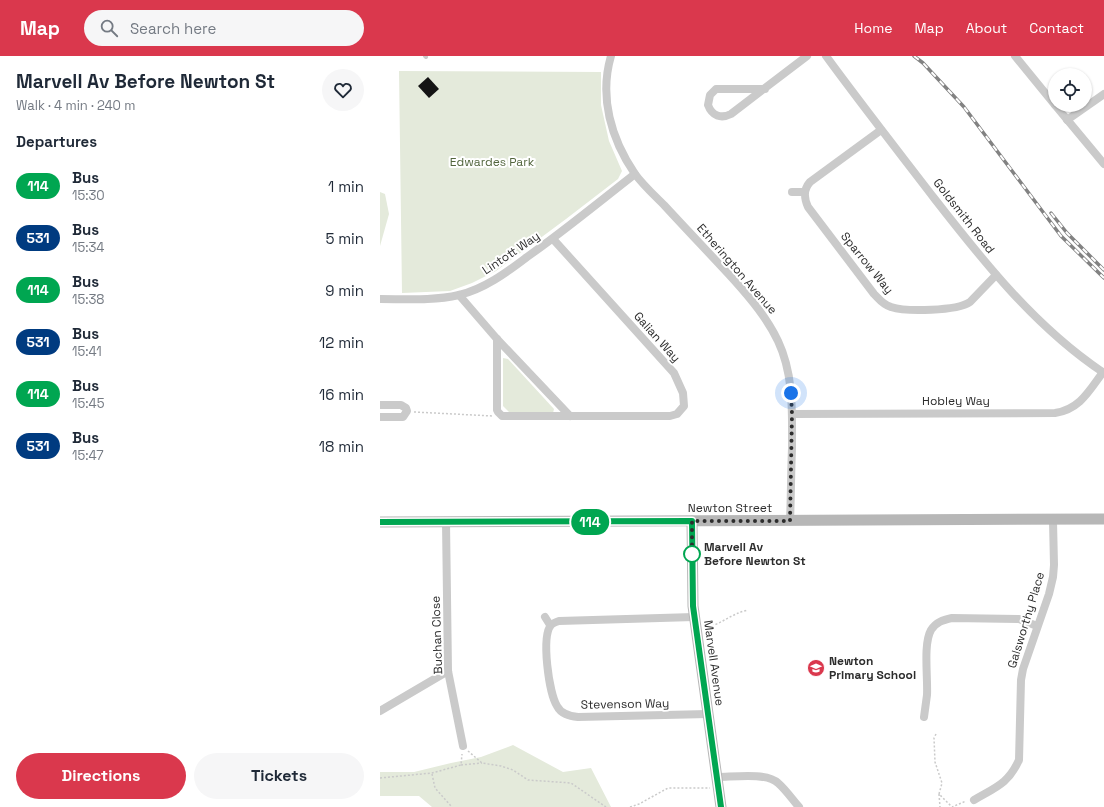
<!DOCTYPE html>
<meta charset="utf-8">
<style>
body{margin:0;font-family:"Space Grotesk",sans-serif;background:#f6f6f7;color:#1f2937;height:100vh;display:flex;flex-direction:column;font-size:15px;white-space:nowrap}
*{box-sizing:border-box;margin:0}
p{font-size:13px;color:#747a83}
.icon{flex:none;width:22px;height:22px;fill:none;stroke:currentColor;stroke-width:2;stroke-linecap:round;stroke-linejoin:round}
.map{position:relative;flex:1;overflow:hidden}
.side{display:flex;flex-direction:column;background:#fff;width:380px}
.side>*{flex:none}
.badge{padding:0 8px;border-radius:13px;font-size:14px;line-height:26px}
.buttons{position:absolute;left:668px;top:12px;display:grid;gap:8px}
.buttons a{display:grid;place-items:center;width:44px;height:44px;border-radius:50%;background:#fff;box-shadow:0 1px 3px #0004;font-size:20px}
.you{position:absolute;width:20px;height:20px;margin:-10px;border:3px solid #fff;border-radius:50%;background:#1a73e8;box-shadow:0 0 0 6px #1a73e833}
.map>.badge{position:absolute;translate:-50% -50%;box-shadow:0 0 0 2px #fff}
h2{padding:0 16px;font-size:15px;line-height:36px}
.round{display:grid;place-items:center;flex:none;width:42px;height:42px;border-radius:21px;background:#f6f6f7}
.headline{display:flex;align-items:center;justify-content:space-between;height:68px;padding:0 16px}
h1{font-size:19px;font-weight:800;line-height:30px}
.button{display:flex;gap:8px;margin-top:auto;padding:8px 16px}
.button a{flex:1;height:46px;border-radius:24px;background:#da384d;color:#fff;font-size:16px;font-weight:800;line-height:46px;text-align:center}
.button a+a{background:#f6f6f7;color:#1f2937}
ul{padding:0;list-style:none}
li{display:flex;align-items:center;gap:12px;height:52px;padding:0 16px}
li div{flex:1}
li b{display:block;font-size:15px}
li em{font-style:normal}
li .badge{min-width:44px;font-weight:700;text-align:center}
header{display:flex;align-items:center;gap:24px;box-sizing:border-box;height:56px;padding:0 20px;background:#da384d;color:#fff}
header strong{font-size:19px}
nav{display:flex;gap:22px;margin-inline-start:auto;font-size:14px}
.search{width:280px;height:36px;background:#f6f6f7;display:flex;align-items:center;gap:10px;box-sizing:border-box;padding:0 14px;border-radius:22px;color:#747a83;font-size:15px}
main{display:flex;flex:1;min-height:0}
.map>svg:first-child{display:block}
.green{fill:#e4eadb}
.building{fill:#141414}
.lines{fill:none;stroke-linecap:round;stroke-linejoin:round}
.path{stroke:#cacaca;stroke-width:1.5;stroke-dasharray:2 2;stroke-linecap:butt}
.lane{stroke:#cacaca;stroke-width:4}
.street{stroke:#cacaca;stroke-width:8}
.secondary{stroke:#b7b7b7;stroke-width:11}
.rail-casing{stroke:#828282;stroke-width:3.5}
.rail{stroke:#fff;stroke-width:2;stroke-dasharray:6;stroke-linecap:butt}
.line-casing{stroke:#fff;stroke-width:9}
.line{stroke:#00a651;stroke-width:6}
.walk{stroke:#2d2d2d;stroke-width:4;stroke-dasharray:0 7.2}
.stop-dot{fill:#fff;stroke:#00a651;stroke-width:2}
.labels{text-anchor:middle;stroke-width:4;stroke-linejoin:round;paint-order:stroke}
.park-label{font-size:12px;fill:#52653d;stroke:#fff}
.street-label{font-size:12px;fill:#2d2d2d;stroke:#fff}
.stop-label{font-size:12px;font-weight:bold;fill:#2d2d2d;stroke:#fff;text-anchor:start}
.poi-label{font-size:12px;font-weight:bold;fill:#2d2d2d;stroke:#fff;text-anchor:start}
</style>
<header>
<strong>Map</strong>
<div class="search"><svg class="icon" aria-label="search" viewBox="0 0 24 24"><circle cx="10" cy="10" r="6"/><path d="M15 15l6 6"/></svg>Search here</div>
<nav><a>Home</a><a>Map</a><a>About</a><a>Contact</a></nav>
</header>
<main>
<section class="side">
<div class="headline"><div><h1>Marvell Av Before Newton St</h1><p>Walk · 4 min · 240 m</p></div><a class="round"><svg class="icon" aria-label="heart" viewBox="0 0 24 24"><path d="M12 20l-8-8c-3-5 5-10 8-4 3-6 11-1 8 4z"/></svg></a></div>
<h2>Departures</h2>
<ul>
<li><span class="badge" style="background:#00a651;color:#fff">114</span><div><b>Bus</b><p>15:30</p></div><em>1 min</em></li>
<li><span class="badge" style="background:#003b80;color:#fff">531</span><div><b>Bus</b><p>15:34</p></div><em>5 min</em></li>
<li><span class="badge" style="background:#00a651;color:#fff">114</span><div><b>Bus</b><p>15:38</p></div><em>9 min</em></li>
<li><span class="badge" style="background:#003b80;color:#fff">531</span><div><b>Bus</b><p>15:41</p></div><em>12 min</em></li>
<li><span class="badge" style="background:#00a651;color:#fff">114</span><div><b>Bus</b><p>15:45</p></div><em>16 min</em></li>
<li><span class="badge" style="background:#003b80;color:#fff">531</span><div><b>Bus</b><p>15:47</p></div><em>18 min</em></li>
</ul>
<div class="button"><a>Directions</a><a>Tickets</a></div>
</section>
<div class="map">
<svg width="724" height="751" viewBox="0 0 724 751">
<rect width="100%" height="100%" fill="#fff"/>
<g class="green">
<polygon points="19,15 221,16 221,49 229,85 242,115 238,123 186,163 116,215 92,227 70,235 22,237"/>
<polygon points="0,136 5,138 9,158 0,190"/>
<polygon points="123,302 128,303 174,353 173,357 130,357 123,350"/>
<polygon points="133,689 183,716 211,712 231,751 52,751 39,740 0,740 0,716 34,716 71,707 101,701"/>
</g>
<polygon class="building" points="48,21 59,33 49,42 38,30"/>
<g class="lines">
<g class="path">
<polyline points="34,356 113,360"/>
<path d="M324,572C341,569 350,558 368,554"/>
<polyline points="556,678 554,682 555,706 562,727 559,738 572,751 586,745"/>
<polyline points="88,695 102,707 121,710 133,714 148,724 191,727 226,751"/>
<polyline points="81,709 102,707"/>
<polyline points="52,718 55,732 72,751"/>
<polyline points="0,722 52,717 81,709 82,698"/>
<polyline points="559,738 560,751"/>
<polyline points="250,751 259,748 288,732 330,732"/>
</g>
<polyline class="lane" points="45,0 46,1"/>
<g class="street">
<path d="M231,0C219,41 231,83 255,118C263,129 274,139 284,149C307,174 331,199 354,224C371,243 387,262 398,285C414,319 412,356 412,392C411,417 411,441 410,465"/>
<path d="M446,0C481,48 518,95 554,142C603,205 656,272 724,317"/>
<polyline points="635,0 675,49"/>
<path d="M385,33H336L330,39L328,49C332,60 341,63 351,58L427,0"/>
<polyline points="675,49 724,108"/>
<polyline points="687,64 724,38"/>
<path d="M501,74L430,126C423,134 424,142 428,151L494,238C499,243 503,249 511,251C526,256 577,255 590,246L616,219"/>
<polyline points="412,136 425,136"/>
<polyline points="79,239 117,283 190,360"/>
<path d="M0,243C26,243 53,245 79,239C104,233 126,217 147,201C184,175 219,146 255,118"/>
<polyline points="117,283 117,354 118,356 122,360 290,360 297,358 304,350 303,337 294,317 173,183"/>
<polyline points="0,349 21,349 26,352 27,355 23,361 0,361"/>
<path d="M412,358L675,357C700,353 709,335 723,316"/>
<polyline points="66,466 68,615 83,690"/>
<polyline points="165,561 170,569"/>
<path d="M314,561L179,565C176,566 173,567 171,569C161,581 169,637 177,650C181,658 189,660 198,661L328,658"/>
<polyline points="0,655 68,615"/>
<path d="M544,661C545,654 546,646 547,639C548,622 543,588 551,574C556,566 563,564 572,562L639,563L657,570"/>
<path d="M337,721C353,721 386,716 398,727C406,734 412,743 419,751"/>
<path d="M594,744C616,731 628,728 639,704L641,624L643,613L669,538L673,521L674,509L673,465"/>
</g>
<g class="secondary">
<polyline points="312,465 313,550 341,751"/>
<polyline points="0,466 724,463"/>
</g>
<g class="rail-casing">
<g id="rail">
<polyline points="534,0 543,7 584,51 681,180 724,222"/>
<polyline points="671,157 687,177 724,214"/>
</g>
</g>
<use href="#rail" class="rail"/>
</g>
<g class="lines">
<g class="line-casing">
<polyline id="line" points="0,466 312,465 313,550 341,751"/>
</g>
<use href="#line" class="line"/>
<polyline class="walk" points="312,498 312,504 312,465 410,465 412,358 411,337"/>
</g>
<defs>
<g id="school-disc" transform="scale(0.9)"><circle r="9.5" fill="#da384d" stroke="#fff"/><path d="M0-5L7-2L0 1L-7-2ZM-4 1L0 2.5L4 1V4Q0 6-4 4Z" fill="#fff"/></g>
</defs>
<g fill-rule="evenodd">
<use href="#school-disc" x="436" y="612"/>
</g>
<circle class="stop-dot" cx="312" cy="498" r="8"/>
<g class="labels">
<g class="park-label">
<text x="112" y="110">Edwardes Park</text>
</g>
<g class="street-label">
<text transform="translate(584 160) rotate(52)" y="4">Goldsmith Road</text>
<text transform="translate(131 197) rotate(-34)" y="4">Lintott Way</text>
<text transform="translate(487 207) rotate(51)" y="4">Sparrow Way</text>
<text transform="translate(357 213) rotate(49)" y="4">Etherington Avenue</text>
<text transform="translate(277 281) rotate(48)" y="4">Galian Way</text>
<text x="576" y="349">Hobley Way</text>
<text x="350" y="456">Newton Street</text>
<text transform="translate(646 564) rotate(-73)" y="4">Galsworthy Place</text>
<text transform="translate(57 579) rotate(-92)" y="4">Buchan Close</text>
<text transform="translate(334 607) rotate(82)" y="4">Marvell Avenue</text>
<text transform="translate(245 648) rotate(-1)" y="4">Stevenson Way</text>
</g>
<g class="stop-label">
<text x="324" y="495">Marvell Av<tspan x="324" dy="14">Before Newton St</tspan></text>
</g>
<g class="poi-label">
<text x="449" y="609">Newton<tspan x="449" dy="14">Primary School</tspan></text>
</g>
</g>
</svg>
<div class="buttons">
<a><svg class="icon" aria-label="locate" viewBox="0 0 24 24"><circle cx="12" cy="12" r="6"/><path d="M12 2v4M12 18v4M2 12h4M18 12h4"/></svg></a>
</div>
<div class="you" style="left:411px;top:337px"></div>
<b class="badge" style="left:210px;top:466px;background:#00a651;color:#fff">114</b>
</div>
</main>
